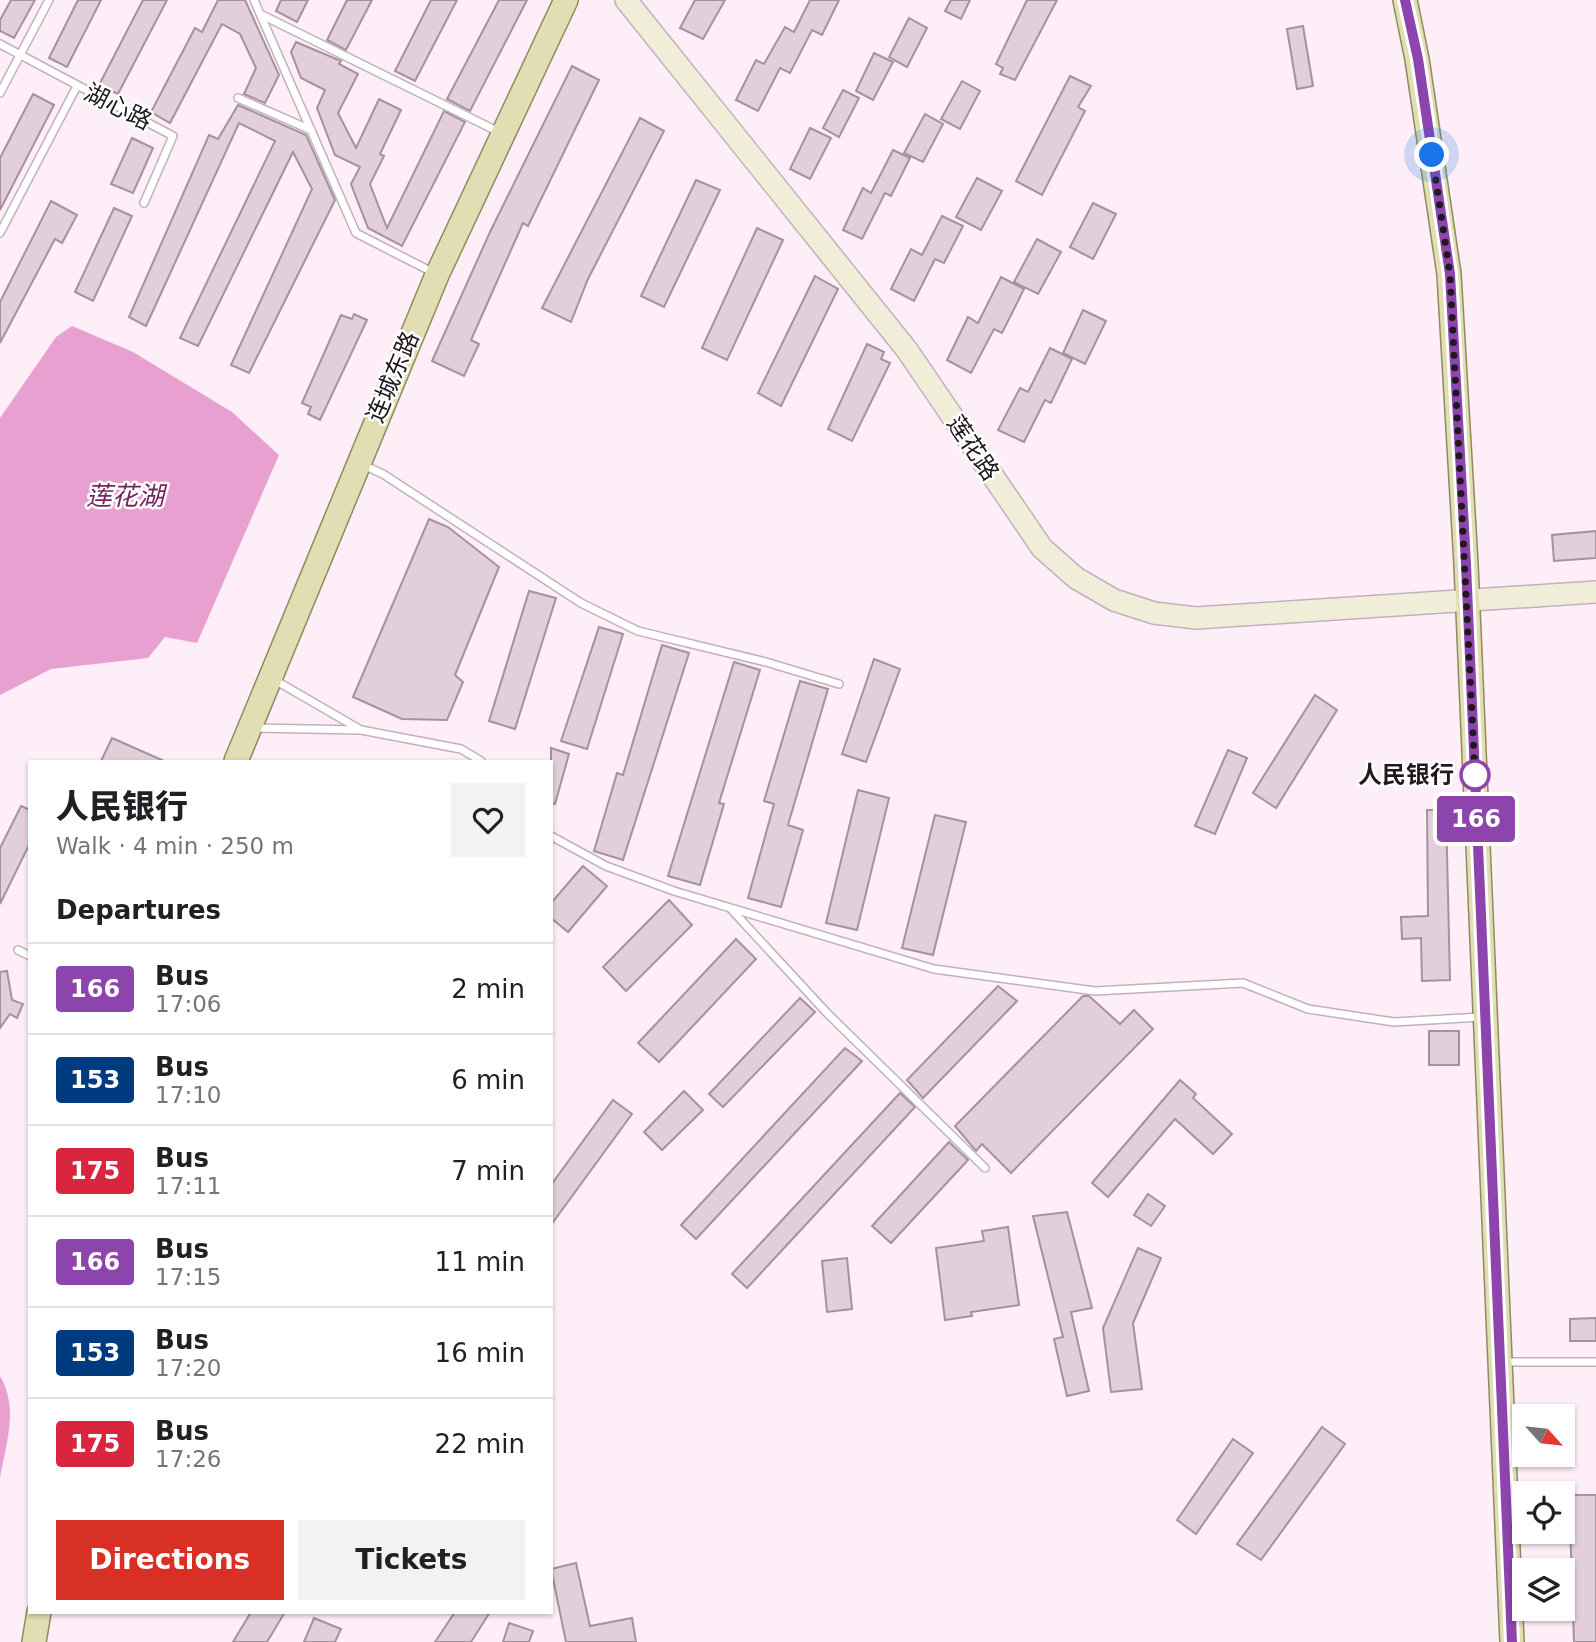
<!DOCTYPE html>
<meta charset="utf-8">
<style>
body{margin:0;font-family:"DejaVu Sans","Noto Sans SC",sans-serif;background:#f2f2f2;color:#202124;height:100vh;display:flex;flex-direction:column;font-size:26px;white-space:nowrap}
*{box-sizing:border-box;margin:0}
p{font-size:23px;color:#757577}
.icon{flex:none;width:38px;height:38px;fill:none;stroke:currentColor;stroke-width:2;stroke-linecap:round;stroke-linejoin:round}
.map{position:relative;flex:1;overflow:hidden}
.drawer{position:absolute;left:28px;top:760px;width:525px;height:854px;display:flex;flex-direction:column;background:#fff;border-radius:0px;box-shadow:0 2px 5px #0004}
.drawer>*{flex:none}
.badge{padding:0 14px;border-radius:5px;font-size:24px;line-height:46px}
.needle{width:46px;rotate:117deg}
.tools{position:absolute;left:1512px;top:1404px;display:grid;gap:14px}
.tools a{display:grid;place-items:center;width:63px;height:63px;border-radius:0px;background:#fff;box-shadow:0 2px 5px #0004;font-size:35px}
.you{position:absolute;width:35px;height:35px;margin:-18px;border:5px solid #fff;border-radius:50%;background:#1a73e8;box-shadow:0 0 0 10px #1a73e833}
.map>.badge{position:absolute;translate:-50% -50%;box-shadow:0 0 0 4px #fff}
h2{padding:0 28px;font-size:26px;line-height:63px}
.round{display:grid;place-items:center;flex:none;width:74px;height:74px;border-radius:0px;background:#f2f2f2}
.overview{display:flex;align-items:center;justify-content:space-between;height:119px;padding:0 28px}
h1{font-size:33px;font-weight:800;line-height:52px}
.button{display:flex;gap:14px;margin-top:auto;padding:14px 28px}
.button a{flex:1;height:80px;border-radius:0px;background:#d93025;color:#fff;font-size:28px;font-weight:800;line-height:80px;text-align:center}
.button a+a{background:#f2f2f2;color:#202124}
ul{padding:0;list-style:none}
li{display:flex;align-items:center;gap:21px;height:91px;padding:0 28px;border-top:2px solid #e0e0e0}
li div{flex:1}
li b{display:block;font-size:26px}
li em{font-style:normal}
li .badge{min-width:77px;font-weight:700;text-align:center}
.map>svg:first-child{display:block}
.water{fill:#e7a0cf}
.building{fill:#e2cfdb;stroke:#a4929e;stroke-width:2}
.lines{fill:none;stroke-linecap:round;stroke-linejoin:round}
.lane-casing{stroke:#c3b0bc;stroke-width:10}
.secondary-casing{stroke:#c3b0bc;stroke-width:24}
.primary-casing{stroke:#908a5e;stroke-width:26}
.lane{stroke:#fff;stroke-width:7}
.secondary{stroke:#f0eed9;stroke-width:21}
.primary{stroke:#e1deb3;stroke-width:23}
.line-casing{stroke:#fff;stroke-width:16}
.line{stroke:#8e44ad;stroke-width:10}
.walk{stroke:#1f181d;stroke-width:7;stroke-dasharray:0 12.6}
.stop-dot{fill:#fff;stroke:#8e44ad;stroke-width:3.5}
.labels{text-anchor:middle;stroke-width:5;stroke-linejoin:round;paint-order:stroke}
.street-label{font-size:24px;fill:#1f181d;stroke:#fff}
.stop-label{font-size:24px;font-weight:bold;fill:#1f181d;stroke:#fff;text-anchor:end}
.water-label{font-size:26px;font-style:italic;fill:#762560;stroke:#fff}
</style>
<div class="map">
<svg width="1596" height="1642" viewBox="0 0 1596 1642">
<rect width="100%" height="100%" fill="#feeef8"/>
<g class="water">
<polygon points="72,326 133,352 232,412 279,455 197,643 165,637 148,658 51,669 0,695 0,418 56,337"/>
<path d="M0,1376C19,1408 6,1444 0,1478Z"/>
</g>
<g class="building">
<polygon points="11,0 35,0 14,38 0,31 0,20"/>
<polygon points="78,0 101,0 67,67 49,58"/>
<polygon points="143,0 167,0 118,94 99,85"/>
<polygon points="218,0 245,0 279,75 265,103 244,94 256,68 240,34 222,24 170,123 151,112 195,28 202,32"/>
<polygon points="281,0 308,0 297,22 276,11"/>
<polygon points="347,0 372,0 346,50 327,40"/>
<polygon points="431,0 457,0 415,81 395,71"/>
<polygon points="499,0 527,0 470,111 447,99"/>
<polygon points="695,0 725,0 703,39 680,28"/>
<polygon points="810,0 839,0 822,35 812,30 790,73 780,68 758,111 736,100 756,60 764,64 785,27 794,32"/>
<polygon points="951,0 970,0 961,19 945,11"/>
<polygon points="1027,0 1057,0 1015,80 1000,74 1003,68 996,64"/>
<polygon points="909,18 927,28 907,67 889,57"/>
<polygon points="1303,26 1313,86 1297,89 1287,29"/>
<polygon points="296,42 341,61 339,64 358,74 338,113 356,148 379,99 401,110 380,154 384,156 370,184 387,228 444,111 465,122 402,246 368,228 351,184 360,167 335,155 317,108 325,90 301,78 291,52"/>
<polygon points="874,53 893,62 873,100 856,91"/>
<polygon points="572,66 599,80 528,226 523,223 471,340 479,344 464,376 432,361 490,232"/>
<polygon points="1070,76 1091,86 1078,107 1085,111 1042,195 1016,181"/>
<polygon points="962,81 980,91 960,129 941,119"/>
<polygon points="843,90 859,98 839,137 823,128"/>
<polygon points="33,94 54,105 0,210 0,158"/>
<polygon points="238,105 306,135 335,200 249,373 231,365 312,189 293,152 198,346 180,338 275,141 239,123 146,326 129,317 209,135 218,139"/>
<polygon points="925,114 943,124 923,162 904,153"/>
<polygon points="640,118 664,131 588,279 571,322 542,308"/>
<polygon points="810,128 831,138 810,179 790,169"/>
<polygon points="132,138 153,148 133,193 111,184"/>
<polygon points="893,150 910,158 891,196 885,193 862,239 843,230 863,188 871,193"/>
<polygon points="977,178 1002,191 981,230 956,217"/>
<polygon points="696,180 720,190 664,307 641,296"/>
<polygon points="51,201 77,215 62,243 55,239 0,343 0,302"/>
<polygon points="1093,203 1116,214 1093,259 1070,247"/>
<polygon points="114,208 132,216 93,301 75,292"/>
<polygon points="942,216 963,226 944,263 935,259 914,301 891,289 911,249 922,255"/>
<polygon points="757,228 783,240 727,360 702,348"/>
<polygon points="1037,239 1061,252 1038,294 1014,282"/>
<polygon points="815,276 838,289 781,406 758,393"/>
<polygon points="1001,277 1024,289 1002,333 994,329 971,373 947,360 968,317 978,323"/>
<polygon points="1083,310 1106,321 1085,364 1063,353"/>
<polygon points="354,314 367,320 320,420 308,414 311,407 302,403 341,315 352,319"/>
<polygon points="867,344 884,352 881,359 890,363 852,441 828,429"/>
<polygon points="1050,348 1072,359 1051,403 1045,400 1024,442 998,430 1020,388 1028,392"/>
<polygon points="429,519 448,527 499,567 455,675 463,682 447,720 402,719 353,697"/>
<polygon points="1596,531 1596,558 1554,561 1552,535"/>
<polygon points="529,591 556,598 515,729 489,721"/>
<polygon points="599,627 623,634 587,749 561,741"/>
<polygon points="662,645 689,653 623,860 594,851 617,773 623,775"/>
<polygon points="874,659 900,669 866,762 842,754"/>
<polygon points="734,662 760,670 719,803 724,804 700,885 668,876"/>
<polygon points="800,681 828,689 788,825 803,830 781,907 748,898 774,804 764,801"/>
<polygon points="1315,695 1337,710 1276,808 1253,793"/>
<polygon points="112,738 164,761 101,761"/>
<polygon points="551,748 569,754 555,804 551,803"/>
<polygon points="1228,750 1247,758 1215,834 1195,826"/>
<polygon points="858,790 889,798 857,930 826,923"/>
<polygon points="21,806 30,810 30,843 0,904 0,848"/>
<polygon points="1427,810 1446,810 1450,980 1422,981 1421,938 1402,939 1401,917 1428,916"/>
<polygon points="935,815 966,822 933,955 902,948"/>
<polygon points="583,866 607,886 568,932 551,918 551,903"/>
<polygon points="669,900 692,925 626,991 603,967"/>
<polygon points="736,939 756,959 659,1062 638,1043"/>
<polygon points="7,971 12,1000 23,1004 17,1018 10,1014 0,1028 0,972"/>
<polygon points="998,986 1017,1001 923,1098 907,1080"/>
<polygon points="1083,996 1089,996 1120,1024 1134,1010 1153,1029 1011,1173 982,1144 976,1151 955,1126"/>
<polygon points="800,998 815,1012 723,1107 709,1094"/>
<rect x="1429" y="1031" width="30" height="34"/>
<polygon points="845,1048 862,1061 696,1239 681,1225"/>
<polygon points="1180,1080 1196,1094 1193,1098 1232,1134 1213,1154 1175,1119 1108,1197 1092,1183"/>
<polygon points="684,1091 703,1110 662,1150 644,1132"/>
<polygon points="900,1093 915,1107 747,1288 732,1274"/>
<polygon points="613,1100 632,1114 551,1225 551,1185"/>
<polygon points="949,1142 968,1160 891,1243 872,1226"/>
<polygon points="1148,1194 1165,1206 1151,1226 1134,1215"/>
<polygon points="1067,1212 1092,1308 1071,1312 1089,1391 1067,1396 1054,1339 1063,1337 1033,1216"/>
<polygon points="1008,1227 1019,1305 971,1312 972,1316 945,1320 936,1248 984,1241 982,1231"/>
<polygon points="1138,1248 1161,1258 1133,1323 1142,1389 1111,1392 1103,1328"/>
<polygon points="847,1258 852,1309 827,1312 822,1261"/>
<polygon points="1596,1318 1596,1341 1570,1341 1570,1319"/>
<polygon points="1322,1427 1345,1444 1261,1560 1237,1544"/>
<polygon points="1233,1439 1253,1453 1196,1534 1177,1520"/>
<polygon points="1569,1495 1596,1495 1596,1642 1574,1642"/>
<polygon points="576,1563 590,1626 632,1618 636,1642 566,1642 551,1569"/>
<polygon points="251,1612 285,1612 267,1642 233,1642"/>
<polygon points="455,1612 490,1612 471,1642 435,1642"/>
<polygon points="314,1618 341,1629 335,1642 304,1642"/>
<polygon points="509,1623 533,1631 529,1642 503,1642"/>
</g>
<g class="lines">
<g class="lane-casing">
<g id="lane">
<polyline points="254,0 356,233 434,273"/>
<polyline points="262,15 499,132"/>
<polyline points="0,44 173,136 144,203"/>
<polyline points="0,93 49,0"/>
<polyline points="238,98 311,130"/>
<polyline points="0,233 77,86"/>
<polyline points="361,464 383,474 581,603 638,631 766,662 839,684"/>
<polyline points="273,679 361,730 461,749 481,761"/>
<polyline points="253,728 360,730"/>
<polyline points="551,836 606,866 674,891 934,969 1095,991 1243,983 1308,1009 1394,1022 1481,1017"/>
<polyline points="731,909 827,1013 985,1168"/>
<polyline points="18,950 30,956"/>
<polyline points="1504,1362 1596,1362"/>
</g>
</g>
<g class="secondary-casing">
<polyline id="secondary" points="626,0 907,350 1042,548 1076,578 1114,600 1154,613 1196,618 1596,592"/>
</g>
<g class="primary-casing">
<g id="primary">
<polyline points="1405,0 1417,59 1449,274 1466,564 1512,1642"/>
<polyline points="236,761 437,275 566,0"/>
<polyline points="34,1642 39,1612"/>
</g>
</g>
<use href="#lane" class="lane"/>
<use href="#secondary" class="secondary"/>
<use href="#primary" class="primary"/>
</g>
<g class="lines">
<g class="line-casing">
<polyline id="line" points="1405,0 1418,59 1450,274 1466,564 1512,1642"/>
</g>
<use href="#line" class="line"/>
<polyline class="walk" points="1432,155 1450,274 1475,775"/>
</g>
<circle class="stop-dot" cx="1475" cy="775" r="14"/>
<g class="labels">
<g class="street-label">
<text transform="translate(118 107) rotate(27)" y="8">湖心路</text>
<text transform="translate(393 377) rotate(-67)" y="8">连城东路</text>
<text transform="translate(973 448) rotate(56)" y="8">莲花路</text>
</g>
<g class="stop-label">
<text x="1454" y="783">人民银行</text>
</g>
<g class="water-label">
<text x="125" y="505">莲花湖</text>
</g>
</g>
</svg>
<div class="tools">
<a><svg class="needle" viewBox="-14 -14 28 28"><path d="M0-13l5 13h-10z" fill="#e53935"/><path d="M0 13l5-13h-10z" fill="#757577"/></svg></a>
<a><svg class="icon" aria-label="locate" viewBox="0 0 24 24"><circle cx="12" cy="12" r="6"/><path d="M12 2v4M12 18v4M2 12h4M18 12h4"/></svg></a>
<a><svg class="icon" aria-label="layers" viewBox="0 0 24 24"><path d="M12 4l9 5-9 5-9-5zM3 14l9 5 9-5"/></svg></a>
</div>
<div class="you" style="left:1432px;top:155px"></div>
<b class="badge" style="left:1476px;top:819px;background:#8e44ad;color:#fff">166</b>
<section class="drawer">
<div class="overview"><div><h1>人民银行</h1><p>Walk · 4 min · 250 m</p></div><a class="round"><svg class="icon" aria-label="heart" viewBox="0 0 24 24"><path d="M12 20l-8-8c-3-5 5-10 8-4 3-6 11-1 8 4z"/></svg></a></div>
<h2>Departures</h2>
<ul>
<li><span class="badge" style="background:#8e44ad;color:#fff">166</span><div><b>Bus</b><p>17:06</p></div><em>2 min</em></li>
<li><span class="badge" style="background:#003b80;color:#fff">153</span><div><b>Bus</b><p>17:10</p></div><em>6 min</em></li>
<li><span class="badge" style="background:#d7263d;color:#fff">175</span><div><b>Bus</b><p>17:11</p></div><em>7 min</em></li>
<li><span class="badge" style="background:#8e44ad;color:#fff">166</span><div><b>Bus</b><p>17:15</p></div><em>11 min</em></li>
<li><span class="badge" style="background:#003b80;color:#fff">153</span><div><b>Bus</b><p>17:20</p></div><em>16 min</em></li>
<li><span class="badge" style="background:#d7263d;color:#fff">175</span><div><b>Bus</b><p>17:26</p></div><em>22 min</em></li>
</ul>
<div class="button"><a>Directions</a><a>Tickets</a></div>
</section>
</div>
